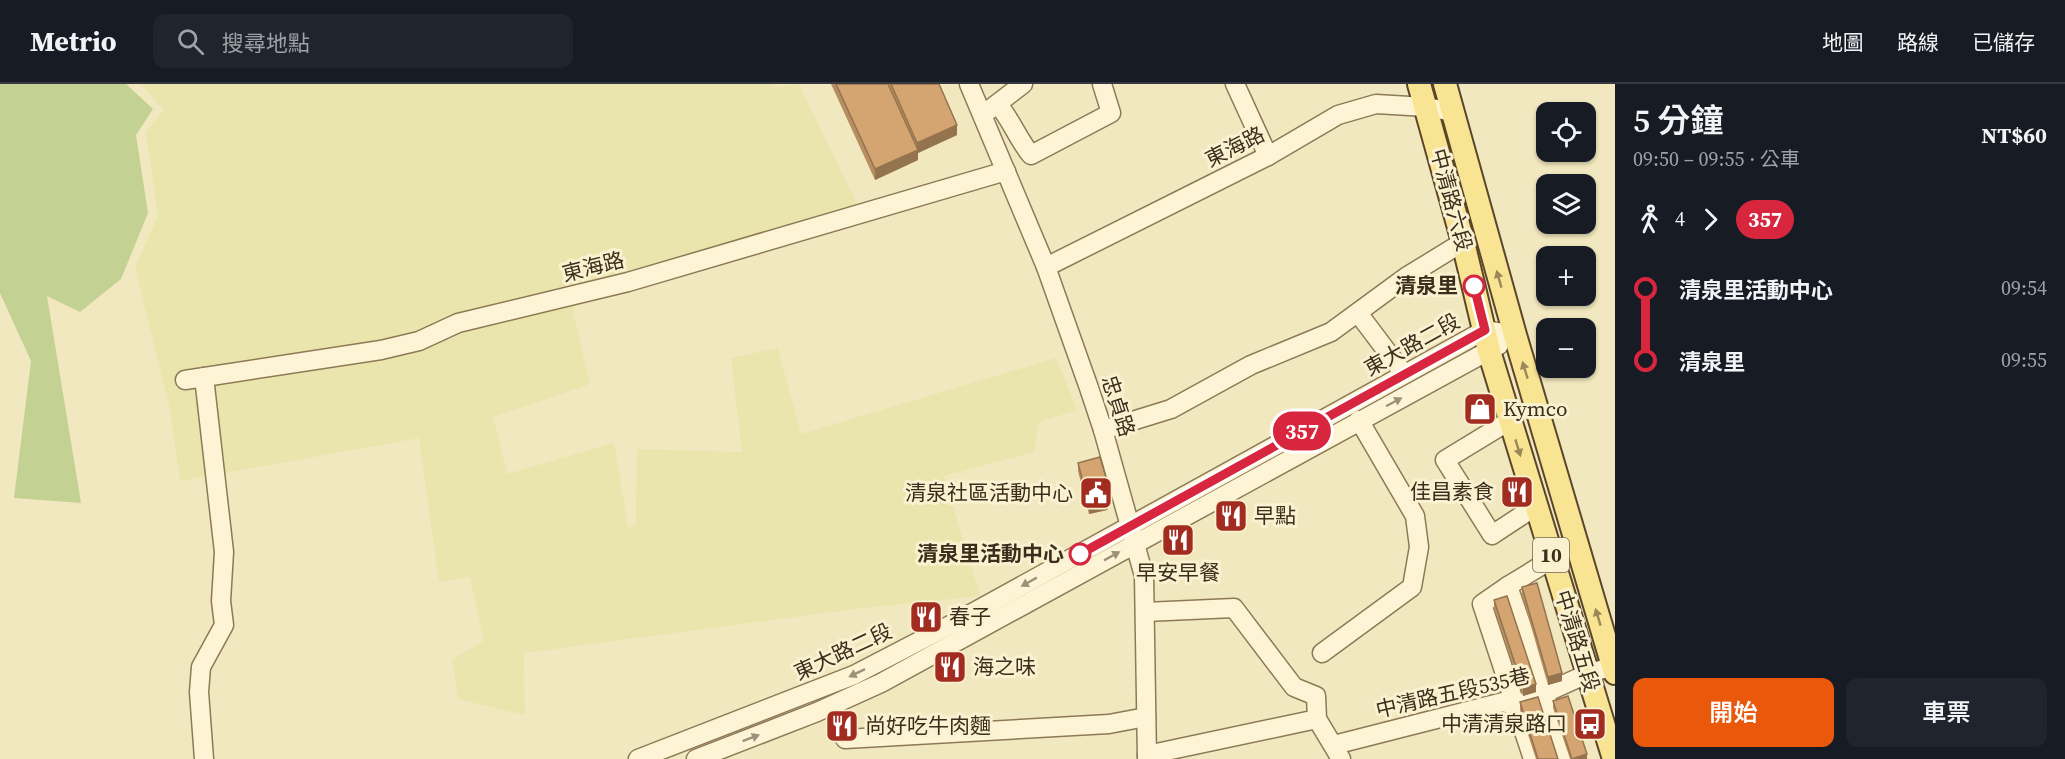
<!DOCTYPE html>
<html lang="zh-TW">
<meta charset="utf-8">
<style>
body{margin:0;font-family:"Source Serif 4","Noto Sans TC",serif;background:#20242c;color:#f1f3f6;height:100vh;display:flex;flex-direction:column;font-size:22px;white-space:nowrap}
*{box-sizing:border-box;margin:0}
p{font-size:20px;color:#9ea1a6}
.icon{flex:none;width:33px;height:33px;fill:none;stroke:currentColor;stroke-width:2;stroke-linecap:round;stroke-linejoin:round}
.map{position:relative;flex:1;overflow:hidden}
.drawer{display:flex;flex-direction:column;background:#171b24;width:450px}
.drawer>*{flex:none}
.badge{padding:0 12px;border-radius:20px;font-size:21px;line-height:39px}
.buttons{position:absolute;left:1536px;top:18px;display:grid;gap:12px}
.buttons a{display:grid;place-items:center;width:60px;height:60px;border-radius:12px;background:#171b24;box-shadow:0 2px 4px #0004;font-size:30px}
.map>.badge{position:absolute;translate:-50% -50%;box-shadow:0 0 0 3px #fff}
.legs{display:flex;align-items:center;gap:9px;height:66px;padding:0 18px;font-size:20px}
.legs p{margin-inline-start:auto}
.headline{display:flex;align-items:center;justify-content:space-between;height:102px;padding:0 18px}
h1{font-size:33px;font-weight:600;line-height:45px}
.primary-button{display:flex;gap:12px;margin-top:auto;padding:12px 18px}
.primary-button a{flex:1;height:69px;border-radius:12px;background:#ea580c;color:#fff;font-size:24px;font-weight:600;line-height:69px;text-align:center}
.primary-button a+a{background:#20242c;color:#f1f3f6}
ul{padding:0 18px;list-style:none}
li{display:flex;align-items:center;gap:21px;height:72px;font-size:22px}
li i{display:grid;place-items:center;width:9px;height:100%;margin:0 8px;background:currentColor}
li i::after{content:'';width:15px;height:15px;margin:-8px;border:4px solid;border-radius:50%;background:#171b24}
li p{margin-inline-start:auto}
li:first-child i{background:linear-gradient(#0000 50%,currentColor 0)}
li:last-child i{background:linear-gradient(currentColor 50%,#0000 0)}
header{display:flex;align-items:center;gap:36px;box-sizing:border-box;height:84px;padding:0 30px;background:#171b24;border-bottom:2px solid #363941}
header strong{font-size:28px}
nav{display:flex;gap:33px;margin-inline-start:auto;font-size:21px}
.search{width:420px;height:54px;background:#20242c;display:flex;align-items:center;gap:15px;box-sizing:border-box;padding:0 21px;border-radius:12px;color:#9ea1a6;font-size:22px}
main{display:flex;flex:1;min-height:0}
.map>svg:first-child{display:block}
.farmland{fill:#e9e5ac}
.green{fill:#c3d192}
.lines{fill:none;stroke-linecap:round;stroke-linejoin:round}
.minor-casing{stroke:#8d7956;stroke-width:21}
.major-casing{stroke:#5a462a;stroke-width:26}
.minor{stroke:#fcf4d4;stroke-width:18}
.major{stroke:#f9e493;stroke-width:22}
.wall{fill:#b68e61}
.shaded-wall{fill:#94744f}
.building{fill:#d4a571;stroke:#94744f;stroke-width:1.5}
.oneway{fill:#9a8958}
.oneway2{fill:#9c9178}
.line-1-casing{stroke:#fff;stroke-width:14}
.line-1{stroke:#d7263d;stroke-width:9}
.stop-1-dot{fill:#fff;stroke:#d7263d;stroke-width:3}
.labels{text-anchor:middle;stroke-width:6;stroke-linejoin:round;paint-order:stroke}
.shield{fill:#f9f1d0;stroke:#746852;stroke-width:1.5}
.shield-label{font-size:20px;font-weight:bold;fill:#3b2e1c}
.street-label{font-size:21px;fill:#3b2e1c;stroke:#f9f1d0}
.stop-label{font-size:21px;font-weight:bold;fill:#3b2e1c;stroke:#f9f1d0;text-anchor:end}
.poi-label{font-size:21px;fill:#3b2e1c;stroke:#f9f1d0;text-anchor:start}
</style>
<header>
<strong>Metrio</strong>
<div class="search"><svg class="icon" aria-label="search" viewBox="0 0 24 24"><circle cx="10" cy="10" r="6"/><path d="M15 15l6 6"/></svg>搜尋地點</div>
<nav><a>地圖</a><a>路線</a><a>已儲存</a></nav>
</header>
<main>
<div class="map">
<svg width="1615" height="675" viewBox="0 0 1615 675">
<rect width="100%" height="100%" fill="#f2e8bf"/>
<polygon class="farmland" points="140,0 774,0 775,3 799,0 860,126 576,207 574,233 590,300 493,333 507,390 614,359 628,443 636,442 637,365 742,368 731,274 778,264 801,350 1056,274 1077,326 1039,338 1034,368 944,392 980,512 855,525 524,569 525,631 458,615 452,575 484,557 470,493 439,498 419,354 180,397 170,326 135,183 158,132 146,48 164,26"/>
<polygon class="green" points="0,0 126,0 153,25 136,51 148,129 121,195 80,228 47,212 81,419 14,414 31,277 0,209"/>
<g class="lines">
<g class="minor-casing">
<g id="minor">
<polyline points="969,0 1046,183 1089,304 1103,346 1144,492 1147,675"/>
<polyline points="1235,0 1268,72"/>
<path d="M998,20C1011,36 1018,55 1031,71L1111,29L1102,0"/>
<polyline points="989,26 1023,0"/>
<polyline points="1046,183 1268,72 1338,31 1376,20 1426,23 1453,28"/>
<polyline points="1358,229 1404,290"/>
<polyline points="204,293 224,468 221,517 224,541 201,583 199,608 204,675"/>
<polyline points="185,296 381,266 419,257 458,239 628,198 1006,87"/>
<polyline points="1509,337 1445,376 1492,451 1536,422"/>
<polyline points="1103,346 1171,325 1251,281 1331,248 1406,193 1463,158"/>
<polyline points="1552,475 1508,502 1545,610 1562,675"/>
<polyline points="1508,502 1482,520 1533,675"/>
<polyline points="1145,528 1234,524 1294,603 1316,612 1317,635 1341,675"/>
<polyline points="1322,569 1412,503 1419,463 1415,432 1359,336"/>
<polyline points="845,655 1109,640 1146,633"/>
<polyline points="1334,661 1503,618 1516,622 1587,590 1613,582"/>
<polyline points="1147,671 1317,635"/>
<polyline points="638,675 854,591 956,538 1485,246 1515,251"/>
<polyline points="696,675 817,628 881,599 1499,261"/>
</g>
</g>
<g class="major-casing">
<g id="major">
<polyline points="1419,0 1463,158 1489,267 1614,675"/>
<polyline points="1445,0 1515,251 1615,589"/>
</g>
</g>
<use href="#minor" class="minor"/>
<use href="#major" class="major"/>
</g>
<g class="wall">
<polygon points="831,0 939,0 957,51 918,69 918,76 875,96"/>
<polygon points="1078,379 1111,418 1107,426 1089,430 1078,387"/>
<polygon points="1522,503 1562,597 1548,601 1522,511"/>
<polygon points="1494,516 1536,608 1523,612 1494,524"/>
<polygon points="1553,617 1587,675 1570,675 1553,624"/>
<polygon points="1520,618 1558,675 1536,675 1520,626"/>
</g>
<g class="shaded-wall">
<polygon points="957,41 957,51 918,69 918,76 875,96 875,85 917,66 917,59"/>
<polygon points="1111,411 1111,418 1107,426 1089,430 1089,422"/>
<polygon points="1562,589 1562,597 1548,601 1548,593"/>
<polygon points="1536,600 1536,608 1523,612 1523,604"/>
<polygon points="1587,670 1587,675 1572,675"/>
</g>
<g class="building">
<polygon points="836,0 888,0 918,66 875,85"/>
<polygon points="891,0 939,0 957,41 917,59"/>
<polygon points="1100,373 1111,411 1107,418 1089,422 1078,379"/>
<polygon points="1537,499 1562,589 1548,593 1522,503"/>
<polygon points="1507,512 1536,600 1523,604 1494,516"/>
<polygon points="1568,612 1587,670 1572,675 1553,617"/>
<polygon points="1538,613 1558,675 1538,675 1520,618"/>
</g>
<defs><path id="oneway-solid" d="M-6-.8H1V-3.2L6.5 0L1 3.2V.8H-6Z" transform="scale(1.5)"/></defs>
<g class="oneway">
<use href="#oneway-solid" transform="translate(1499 195) rotate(-106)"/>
<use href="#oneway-solid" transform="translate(1525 286) rotate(-107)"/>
<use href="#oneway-solid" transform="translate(1518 364) rotate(73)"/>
<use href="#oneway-solid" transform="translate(1598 533) rotate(-107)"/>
</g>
<g class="oneway2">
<use href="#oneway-solid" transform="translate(1394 318) rotate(-28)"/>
<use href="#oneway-solid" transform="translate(1112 472) rotate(-29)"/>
<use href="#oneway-solid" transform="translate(1029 498) rotate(151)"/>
<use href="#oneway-solid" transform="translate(857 589) rotate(154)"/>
<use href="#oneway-solid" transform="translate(751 654) rotate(-21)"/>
</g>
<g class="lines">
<g class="line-1-casing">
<polyline id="line-1" points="1080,470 1485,246 1474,202"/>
</g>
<use href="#line-1" class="line-1"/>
</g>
<defs>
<g id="shop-square" transform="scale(1.725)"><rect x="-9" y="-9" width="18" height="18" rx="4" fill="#a22c20" stroke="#f9f1d0"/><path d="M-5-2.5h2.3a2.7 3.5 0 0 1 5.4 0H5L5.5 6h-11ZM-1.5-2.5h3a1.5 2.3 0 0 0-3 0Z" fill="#fff"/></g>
<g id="restaurant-square" transform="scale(1.725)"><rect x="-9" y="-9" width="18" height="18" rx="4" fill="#a22c20" stroke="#f9f1d0"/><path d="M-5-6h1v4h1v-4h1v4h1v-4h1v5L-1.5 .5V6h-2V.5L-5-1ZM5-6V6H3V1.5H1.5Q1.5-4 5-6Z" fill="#fff"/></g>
<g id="civic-square" transform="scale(1.725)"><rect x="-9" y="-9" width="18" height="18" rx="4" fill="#a22c20" stroke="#f9f1d0"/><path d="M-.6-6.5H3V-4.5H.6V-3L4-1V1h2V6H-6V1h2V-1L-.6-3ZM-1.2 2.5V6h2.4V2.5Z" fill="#fff"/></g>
<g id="bus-square" transform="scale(1.725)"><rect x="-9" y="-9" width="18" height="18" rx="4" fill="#a22c20" stroke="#f9f1d0"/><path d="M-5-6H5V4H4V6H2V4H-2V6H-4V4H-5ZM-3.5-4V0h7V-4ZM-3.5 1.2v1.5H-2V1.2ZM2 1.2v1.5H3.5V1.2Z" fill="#fff"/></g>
</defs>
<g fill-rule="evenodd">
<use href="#shop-square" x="1480" y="325"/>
<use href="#restaurant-square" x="1517" y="408"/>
<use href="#civic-square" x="1096" y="409"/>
<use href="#restaurant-square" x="1231" y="432"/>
<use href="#restaurant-square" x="1178" y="456"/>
<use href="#restaurant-square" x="926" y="533"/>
<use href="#restaurant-square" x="950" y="583"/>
<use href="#bus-square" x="1590" y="640"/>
<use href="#restaurant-square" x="842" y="642"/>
</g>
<g class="stop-1-dot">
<circle cx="1474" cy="202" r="10"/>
<circle cx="1080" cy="470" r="10"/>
</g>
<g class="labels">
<rect class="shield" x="1533" y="454" width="36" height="34" rx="4.5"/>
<g class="shield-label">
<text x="1551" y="478">10</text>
</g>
<g class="street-label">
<text transform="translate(1235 63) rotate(-27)" y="7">東海路</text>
<text transform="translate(1451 116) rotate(75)" y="7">中清路六段</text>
<text transform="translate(593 183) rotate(-14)" y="7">東海路</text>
<text transform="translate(1412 261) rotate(-29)" y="7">東大路二段</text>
<text transform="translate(1118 322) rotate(72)" y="7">忠貞路</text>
<text transform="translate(1577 557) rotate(73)" y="7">中清路五段</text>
<text transform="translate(843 568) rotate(-25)" y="7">東大路二段</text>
<text transform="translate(1453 609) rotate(-13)" y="7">中清路五段535巷</text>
</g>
<g class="stop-label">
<text x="1458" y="209">清泉里</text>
<text x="1064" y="477">清泉里活動中心</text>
</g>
<g class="poi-label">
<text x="1503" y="332">Kymco</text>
<text x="1494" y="415" text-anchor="end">佳昌素食</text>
<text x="1073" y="416" text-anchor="end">清泉社區活動中心</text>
<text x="1254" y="439">早點</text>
<text x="1178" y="496" text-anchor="middle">早安早餐</text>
<text x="949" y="540">春子</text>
<text x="973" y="590">海之味</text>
<text x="1567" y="647" text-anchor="end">中清清泉路口</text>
<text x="865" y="649">尚好吃牛肉麵</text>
</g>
</g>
</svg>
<div class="buttons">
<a><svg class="icon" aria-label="locate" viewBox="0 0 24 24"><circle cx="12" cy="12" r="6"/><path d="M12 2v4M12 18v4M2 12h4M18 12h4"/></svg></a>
<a><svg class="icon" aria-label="layers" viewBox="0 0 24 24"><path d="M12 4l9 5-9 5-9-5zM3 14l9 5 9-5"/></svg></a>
<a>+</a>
<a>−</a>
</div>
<b class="badge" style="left:1302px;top:347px;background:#d7263d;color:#fff">357</b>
</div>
<section class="drawer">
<div class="headline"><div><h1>5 分鐘</h1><p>09:50 – 09:55 · 公車</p></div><b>NT$60</b></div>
<div class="legs"><svg class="icon" aria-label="walk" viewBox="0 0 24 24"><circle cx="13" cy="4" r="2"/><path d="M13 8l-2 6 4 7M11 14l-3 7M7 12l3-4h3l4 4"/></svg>4<svg class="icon" aria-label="forward" viewBox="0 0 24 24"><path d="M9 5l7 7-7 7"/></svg><b class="badge" style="background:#d7263d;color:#fff">357</b></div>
<ul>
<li><i style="color:#d7263d"></i><b>清泉里活動中心</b><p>09:54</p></li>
<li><i style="color:#d7263d"></i><b>清泉里</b><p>09:55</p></li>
</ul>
<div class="primary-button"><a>開始</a><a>車票</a></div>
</section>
</main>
